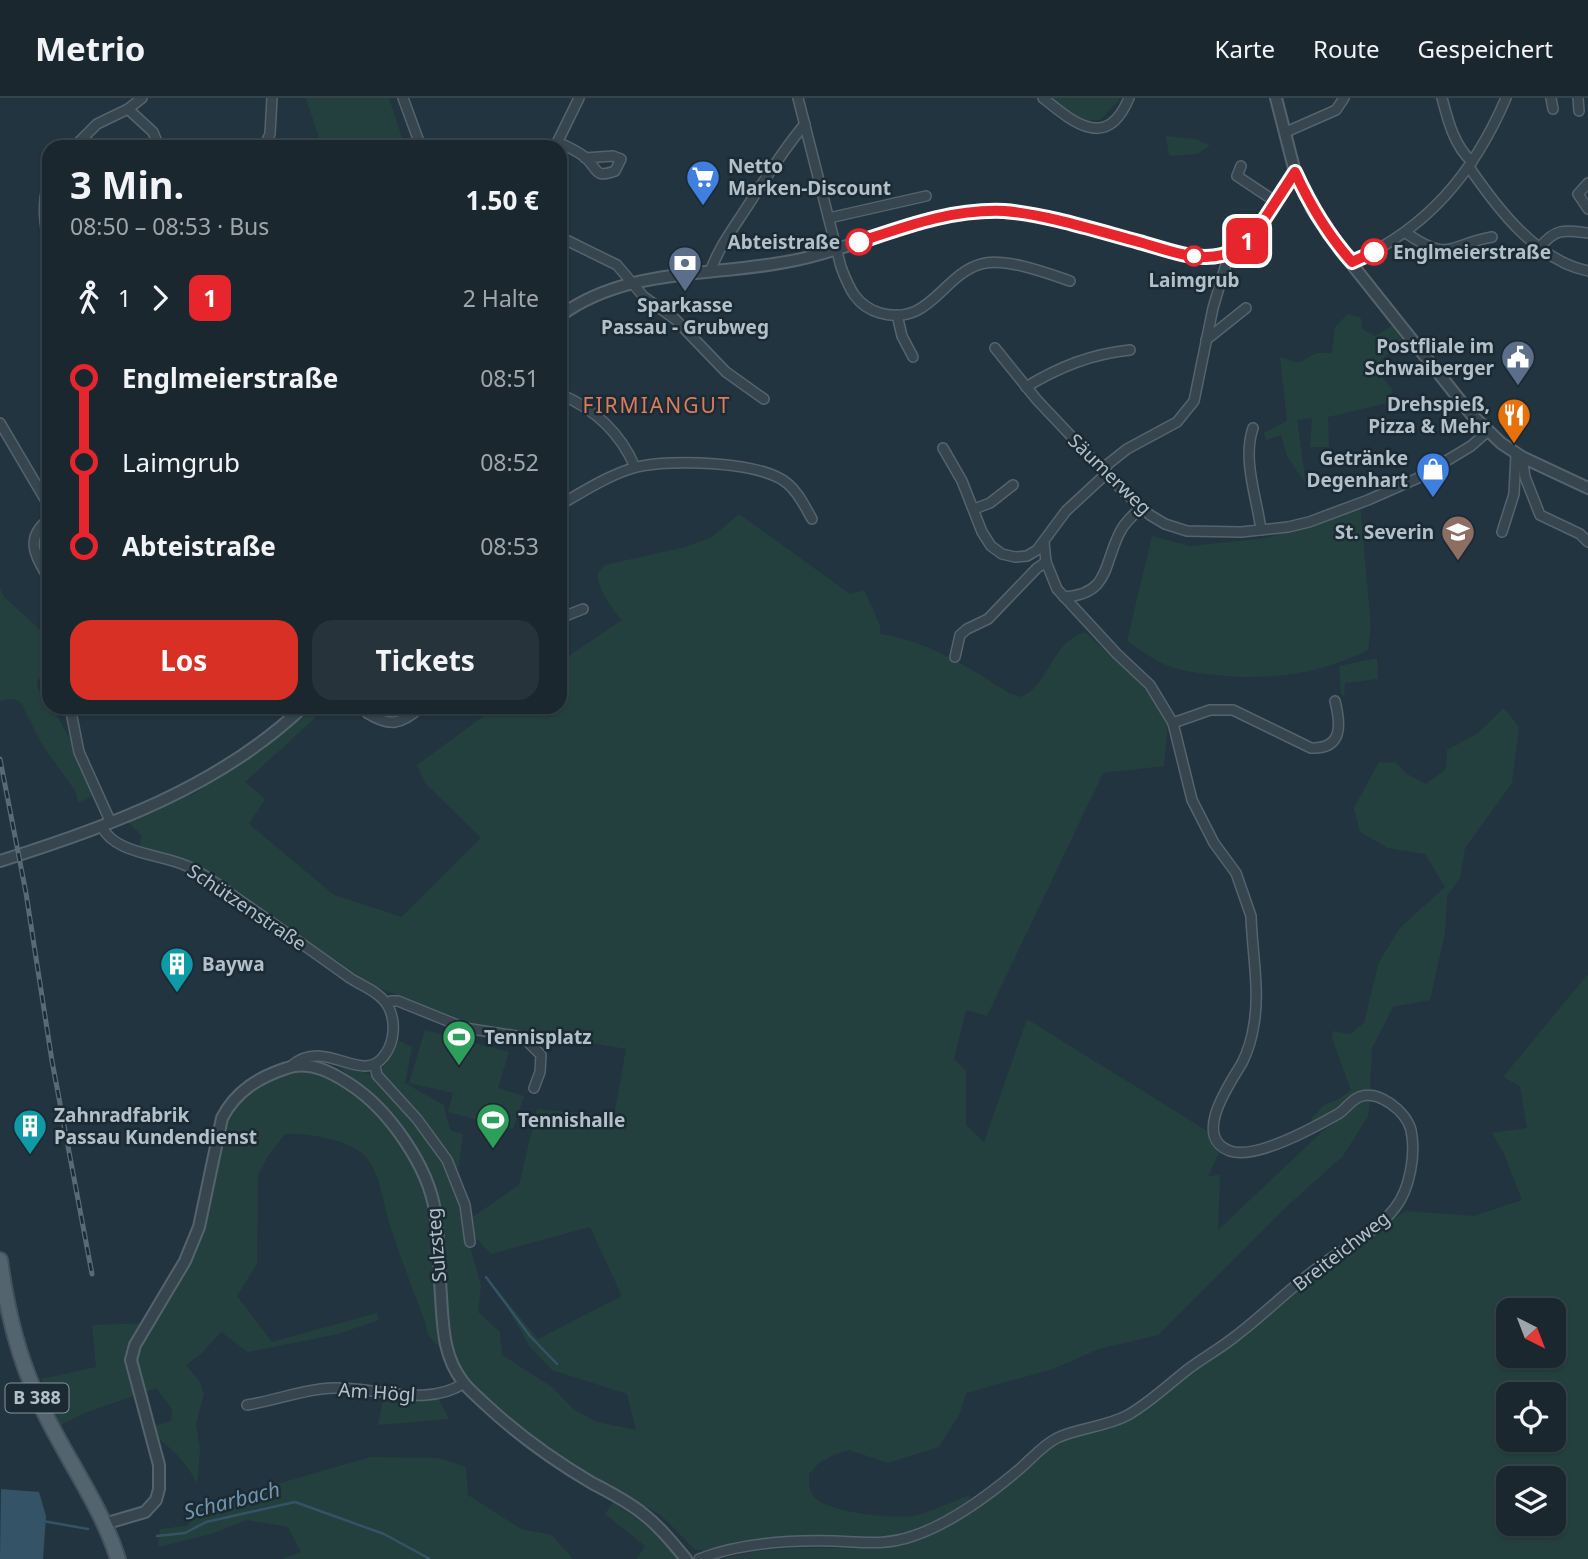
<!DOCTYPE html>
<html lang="de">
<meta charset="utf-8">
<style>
body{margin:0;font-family:"Noto Sans",sans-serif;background:#27333b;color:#f1f3f6;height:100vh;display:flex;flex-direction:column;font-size:26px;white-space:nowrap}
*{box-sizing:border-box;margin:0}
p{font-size:23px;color:#9fa5aa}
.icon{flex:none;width:38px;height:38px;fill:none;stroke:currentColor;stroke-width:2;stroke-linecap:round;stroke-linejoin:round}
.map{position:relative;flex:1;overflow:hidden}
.sheet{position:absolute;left:42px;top:42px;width:525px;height:574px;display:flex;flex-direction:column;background:#1a272f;border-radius:21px;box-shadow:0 2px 5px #0004,0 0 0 2px #38444b}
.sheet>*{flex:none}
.badge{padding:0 14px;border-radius:10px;font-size:24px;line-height:46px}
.needle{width:46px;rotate:138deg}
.buttons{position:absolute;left:1496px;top:1200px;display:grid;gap:14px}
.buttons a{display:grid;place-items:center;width:70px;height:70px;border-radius:14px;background:#1a272f;box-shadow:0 2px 5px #0004,0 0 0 2px #38444b;font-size:35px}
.map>.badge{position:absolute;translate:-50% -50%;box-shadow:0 0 0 4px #fff}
.legs{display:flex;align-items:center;gap:10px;height:77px;padding:0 28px;font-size:23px}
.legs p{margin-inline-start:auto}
.summary{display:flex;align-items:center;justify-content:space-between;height:119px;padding:0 28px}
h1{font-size:38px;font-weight:700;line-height:52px}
.cta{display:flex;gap:14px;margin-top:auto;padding:14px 28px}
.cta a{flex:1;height:80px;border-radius:21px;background:#d93025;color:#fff;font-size:28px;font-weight:700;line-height:80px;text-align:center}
.cta a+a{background:#27333b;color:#f1f3f6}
ul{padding:0 28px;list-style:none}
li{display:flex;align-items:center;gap:24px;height:84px;font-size:26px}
li i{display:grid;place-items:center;width:10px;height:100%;margin:0 9px;background:currentColor}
li i::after{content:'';width:18px;height:18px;margin:-9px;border:5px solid;border-radius:50%;background:#1a272f}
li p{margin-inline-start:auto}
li:first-child i{background:linear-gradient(#0000 50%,currentColor 0)}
li:last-child i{background:linear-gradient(currentColor 50%,#0000 0)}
header{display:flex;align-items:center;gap:42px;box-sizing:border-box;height:98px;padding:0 35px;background:#1a272f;border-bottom:2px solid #38444b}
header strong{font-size:33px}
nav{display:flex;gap:38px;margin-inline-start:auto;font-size:24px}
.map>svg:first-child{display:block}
.green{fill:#24403e;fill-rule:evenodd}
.water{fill:#355367}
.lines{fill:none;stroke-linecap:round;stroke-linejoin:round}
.stream{stroke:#355367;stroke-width:2.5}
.minor-casing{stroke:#55636d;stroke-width:12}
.tertiary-casing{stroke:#55636d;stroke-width:14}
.primary-casing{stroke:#43515b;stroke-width:18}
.minor{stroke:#37454f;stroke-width:9}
.tertiary{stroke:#37454f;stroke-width:10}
.primary{stroke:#54646f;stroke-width:14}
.rail-casing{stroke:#586a76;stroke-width:5}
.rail{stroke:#1c2a34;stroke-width:2.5;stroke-dasharray:8;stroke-linecap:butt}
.line-1-casing{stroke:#fff;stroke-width:16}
.line-1{stroke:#e6252c;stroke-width:10}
.stop-1-dot{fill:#fff;stroke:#e6252c;stroke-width:3.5}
.labels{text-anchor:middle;stroke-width:5;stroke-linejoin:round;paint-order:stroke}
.shield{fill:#1c2a34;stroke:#85939d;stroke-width:2}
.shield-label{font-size:18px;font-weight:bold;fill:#b2c0ca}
.poi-label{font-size:19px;font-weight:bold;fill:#b2c0ca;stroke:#1c2a34;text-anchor:start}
.stop-label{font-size:19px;font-weight:bold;fill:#b2c0ca;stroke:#1c2a34;text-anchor:end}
.street-label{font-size:19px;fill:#b2c0ca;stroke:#1c2a34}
.neighbourhood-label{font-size:21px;letter-spacing:2px;fill:#db7c5c;stroke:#1c2a34}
.water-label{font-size:21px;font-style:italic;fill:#7096af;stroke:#1c2a34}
</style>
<header>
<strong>Metrio</strong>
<nav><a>Karte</a><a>Route</a><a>Gespeichert</a></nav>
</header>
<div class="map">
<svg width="1588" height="1461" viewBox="0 0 1588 1461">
<rect width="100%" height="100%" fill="#22343f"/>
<g class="green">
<polygon points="306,0 389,0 405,49 322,49"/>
<path d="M1049,0H1119V2L1100,22C1074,24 1068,16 1049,0Z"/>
<polygon points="1166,38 1195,41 1210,47 1197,56 1169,58"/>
<polygon points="1348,216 1361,220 1362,231 1375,238 1392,228 1403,244 1380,263 1383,272 1381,278 1393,292 1388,305 1328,319 1329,349 1310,349 1312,320 1297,322 1306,386 1287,358 1281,337 1266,342 1264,335 1287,323 1280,259 1298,265 1317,255 1332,255 1335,229"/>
<path d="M1360,406L1371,530L1368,552C1320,576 1269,583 1216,577C1199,575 1180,573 1164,566C1151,560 1139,551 1127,543L1152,438L1190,448L1268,440Z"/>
<path d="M739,416L850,496L864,492L880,527V536C913,540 949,558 977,575C993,584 1004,595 1021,599C1026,596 1032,593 1035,589C1053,569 1057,543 1085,534L1143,586L1157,605L1168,624L1164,668L1103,675L987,918L966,912L954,961L966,973V1027L984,1044L1027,921L1207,1033L1219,1055L1208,1078L1220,1077L1218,1132L1323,1033L1348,1016L1358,1005L1370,1003L1368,1018L1343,1058L1286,1109L1158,1237L1099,1251L1053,1271L966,1295L960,1315L939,1349L888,1365L849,1352L836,1356L820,1364L809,1376C809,1385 809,1395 816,1401C833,1415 897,1422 918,1417C935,1412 952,1404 969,1397L970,1402L940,1422L893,1438L860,1441L830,1438L754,1441L703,1453L694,1451L663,1419L621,1393L570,1366L529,1339L464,1277L454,1260L448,1232L442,1130L402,1030L377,1001L338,968L351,969L377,979L399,943L412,949L405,985L444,1007L450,1032L463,1036L459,1066L453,1087L481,1188L478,1214L500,1234L502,1257L552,1289L573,1311L597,1324L636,1332L627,1296L552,1272L530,1249L496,1190L538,1241L622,1198L590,1129L491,1156L475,1139L471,1120L519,1087L537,1011L614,1018L626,951L468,924L374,888L192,765L139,750L142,738L128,724L195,695L263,651L312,609H327L245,684L265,701L249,726L334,797L402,819L481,740L425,685L417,667L496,609H560V564L622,522C615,516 599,491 598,482C596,475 601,471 605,467L685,449L712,439Z"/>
<path d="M0,491L4,499L49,540C49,547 51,558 49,564C41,585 27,581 49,604V609H52L72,645L94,697L78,705L76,694L41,645L20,603L12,601L0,603Z"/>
<polygon points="1377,560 1378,581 1345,585 1344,598 1341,596 1339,568"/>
<polygon points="1504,610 1519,629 1512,685 1465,750 1460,780 1447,798 1445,834 1430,902 1393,909 1372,950 1370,995 1312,1026 1311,1021 1324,1007 1339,1001 1351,992 1332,940 1333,933 1350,936 1364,925 1379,864 1400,830 1445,789 1425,756 1388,750 1360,734 1354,710 1379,664 1396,665 1407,676 1426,686 1446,671 1447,652 1477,636"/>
<path d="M1588,876V1461H723C762,1449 800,1450 840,1450C867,1450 894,1453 919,1442C967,1421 1001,1377 1045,1350C1063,1339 1085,1335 1106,1330L1375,1132L1406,1113L1474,1118L1522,1102L1505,1058L1492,1035L1527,1030L1520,988L1503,979ZM1508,1213H1554V1258H1508ZM1508,1297H1554V1342H1508ZM1508,1381H1554V1426H1508Z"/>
<polygon points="425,932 509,954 498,990 524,998 513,1031 448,1014 453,995 409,985"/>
<path d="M305,973L341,985L378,1014L405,1055L420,1081L429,1103L432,1126L437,1237L441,1249C431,1243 426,1236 425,1223C413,1194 402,1162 391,1131C383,1107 382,1075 363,1056C348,1042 305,1034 285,1036L268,1058L258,1077L257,1166L237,1198L272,1244L377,1215L379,1222L338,1236L248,1254L221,1234L202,1255L186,1267L200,1284L204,1296L196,1326L200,1352L197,1386C187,1365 175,1353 156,1339L154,1328L171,1323L172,1311L156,1290L85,1315L60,1327L41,1281L96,1269L92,1227L152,1225C163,1206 180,1186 188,1166C192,1156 194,1145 196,1135C214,1061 213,985 305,973Z"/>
<polygon points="385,1293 437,1298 449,1321 378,1327"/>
<polygon points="371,1359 439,1360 466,1369 468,1397 521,1431 552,1437 573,1461 282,1461 301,1454 288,1429 247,1422 211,1436 158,1449 160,1431 187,1428 204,1407 223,1405 277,1386"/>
<path d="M613,1405C638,1420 660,1438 679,1461H637L645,1448L605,1416Z"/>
</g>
<polygon class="water" points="1,1391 39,1394 46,1418 43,1461 0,1461"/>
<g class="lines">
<g class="stream">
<polyline points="486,1179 530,1238 557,1266"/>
<polyline points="43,1423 88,1431"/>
<polyline points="157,1438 185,1435 206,1424 295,1404 384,1436 430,1461"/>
</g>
<g class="minor-casing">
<g id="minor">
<polyline points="403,0 421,49"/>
<path d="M798,0L841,169C849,190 856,208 880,215C930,229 942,177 981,166C1004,159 1047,175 1070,183"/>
<path d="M1043,0C1074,25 1107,53 1129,0"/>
<path d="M1442,0C1448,23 1454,47 1472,64"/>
<polyline points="1551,0 1553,11"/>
<polyline points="1578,0 1579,13"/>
<polyline points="128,11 153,34 159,49"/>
<polyline points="1286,34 1336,12 1344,0"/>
<path d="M558,44C567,49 581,54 588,62C598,73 596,80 615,73L621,61L613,58L585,60"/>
<polyline points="74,49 97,26 128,11 142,0"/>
<polyline points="264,49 270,36 272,0"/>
<polyline points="555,49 579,0"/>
<polyline points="1241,68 1237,78 1276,104"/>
<path d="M1469,69C1497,110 1536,162 1588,173"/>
<path d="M49,83C41,106 45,127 49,150"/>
<polyline points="1588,85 1578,96 1588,111"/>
<polyline points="829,120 926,98"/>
<path d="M1406,135C1450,165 1448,147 1492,139"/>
<polyline points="560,139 617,167 644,199 675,221 726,274 764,301"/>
<path d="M1540,149C1556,130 1564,132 1588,135"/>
<path d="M1352,164C1427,131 1474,75 1506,0"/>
<path d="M710,174C718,151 732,132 745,112C764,83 782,53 805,26"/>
<polyline points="897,217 902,238 913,259"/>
<polyline points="1206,242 1246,210"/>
<polyline points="995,250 1037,302 1123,393 1150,417 1165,426 1187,433 1241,434 1288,429 1309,424 1368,402 1418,380 1471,348 1488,333"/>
<path d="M1026,289C1059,269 1091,256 1130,252"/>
<path d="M560,296C595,311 620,334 635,369"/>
<polyline points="0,325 49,408"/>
<path d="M1253,330C1242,362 1257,400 1261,432"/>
<polyline points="943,350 962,383 982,434 991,448 1002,456 1015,459 1027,458 1037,452 1066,413 1107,375"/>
<polyline points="1522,359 1525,379 1540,417 1580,436 1588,444"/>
<polyline points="1103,370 1127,351 1177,324 1194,303 1213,210 1230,153"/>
<path d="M560,407C584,393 610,376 637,369C669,361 763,363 788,386C799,395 805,409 812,421"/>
<polyline points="974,411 990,405 1013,387"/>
<path d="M49,421C24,440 35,458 49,481"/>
<polyline points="1502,434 1514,396 1516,356"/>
<path d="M1064,499C1110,496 1103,467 1120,434C1125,424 1133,417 1141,410"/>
<polyline points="560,520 583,511"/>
<polyline points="955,559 960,537 967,531 988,521 1037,470 1046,464"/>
<polyline points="70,609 79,654 111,725"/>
<path d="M366,609L367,615C390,629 401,627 421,609"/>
<path d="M1173,625L1210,612H1233L1311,650C1343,651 1341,627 1335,603"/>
<path d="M102,729C115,756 161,756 187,768C208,777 226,793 245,806C280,830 315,855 350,880C362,888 380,894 388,908C396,923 395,944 384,958C362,988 325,938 291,968"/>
<polyline points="387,906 391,903 398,903 465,930 523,939 541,957 540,974 534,990"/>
<polyline points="375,968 377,977 417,1021 447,1062 465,1107 470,1144"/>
<path d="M247,1307C272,1303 296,1294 321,1291C367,1285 425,1312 464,1285"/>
<path d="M699,1461C739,1445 790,1442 833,1443C861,1444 885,1448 913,1438C950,1426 986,1399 1016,1374C1030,1363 1041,1348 1057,1340C1077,1330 1106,1329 1128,1317C1149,1305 1168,1287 1187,1272C1203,1260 1221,1250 1237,1237C1266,1215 1291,1189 1320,1168C1344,1150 1376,1134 1395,1110C1410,1091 1416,1056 1411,1032C1406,1013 1378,991 1359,999C1350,1003 1345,1012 1338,1016C1315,1029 1256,1062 1230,1053C1191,1039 1231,984 1242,965C1248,953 1252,940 1254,926C1260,892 1252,853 1251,818L1236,775L1214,745L1192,702L1173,625L1150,587L1117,556L1057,491L1046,464L1044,444"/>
</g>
</g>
<g class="tertiary-casing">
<g id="tertiary">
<polyline points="1276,0 1295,74 1312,111 1335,145 1471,316 1501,345 1522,359 1588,390"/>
<path d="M560,218C630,166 724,180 805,160C872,144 934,109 1005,113C1046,116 1099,133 1139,144C1166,151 1195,164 1222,157C1234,153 1245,145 1254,137L1295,74"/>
<path d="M0,763C108,729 219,689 303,609"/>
<path d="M104,1426L145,1414L156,1402L159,1391V1367L131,1262L135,1247L185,1163L199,1129L222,1020C236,993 259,979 287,970C310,962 333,975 351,987C389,1012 428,1068 435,1113C439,1141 439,1170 441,1198C443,1229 443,1258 463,1284C469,1292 478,1299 485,1306C518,1337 553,1362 592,1385C609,1394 627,1403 642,1415C659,1428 672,1444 686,1461"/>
</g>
</g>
<g class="primary-casing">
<path id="primary" d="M0,1162C6,1207 16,1251 34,1292C58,1350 99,1401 118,1461"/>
</g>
<use href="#minor" class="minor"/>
<use href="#tertiary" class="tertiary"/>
<use href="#primary" class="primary"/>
<g class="rail-casing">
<polyline id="rail" points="0,661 26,795 52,963 92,1176"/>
</g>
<use href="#rail" class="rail"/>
</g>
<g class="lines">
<g class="line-1-casing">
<path id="line-1" d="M859,144C907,128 952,111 1004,113C1045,116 1098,133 1139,144C1165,151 1195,164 1222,157C1234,153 1245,145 1254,137L1295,74C1310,107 1327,136 1352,164L1374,154"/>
</g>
<use href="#line-1" class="line-1"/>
</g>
<defs>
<g id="supermarket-pin" transform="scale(1.75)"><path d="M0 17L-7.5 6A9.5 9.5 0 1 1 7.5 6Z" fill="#3f7fe0" stroke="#1c2a34"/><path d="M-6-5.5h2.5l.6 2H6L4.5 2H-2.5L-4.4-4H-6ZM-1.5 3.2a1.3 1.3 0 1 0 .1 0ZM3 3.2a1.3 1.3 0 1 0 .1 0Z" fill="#fff"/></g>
<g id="bank-pin" transform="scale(1.75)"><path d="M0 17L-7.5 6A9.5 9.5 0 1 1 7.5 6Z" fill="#5c6f8a" stroke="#1c2a34"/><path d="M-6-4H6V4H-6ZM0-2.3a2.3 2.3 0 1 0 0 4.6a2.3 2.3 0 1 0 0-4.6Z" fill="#fff"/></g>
<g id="civic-pin" transform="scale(1.75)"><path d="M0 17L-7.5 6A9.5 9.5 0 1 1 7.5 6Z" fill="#5c6f8a" stroke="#1c2a34"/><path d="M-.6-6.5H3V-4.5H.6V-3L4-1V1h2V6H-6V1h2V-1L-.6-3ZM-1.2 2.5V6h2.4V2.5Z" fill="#fff"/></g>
<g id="restaurant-pin" transform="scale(1.75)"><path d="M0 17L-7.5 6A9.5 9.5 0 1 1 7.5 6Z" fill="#e8710a" stroke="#1c2a34"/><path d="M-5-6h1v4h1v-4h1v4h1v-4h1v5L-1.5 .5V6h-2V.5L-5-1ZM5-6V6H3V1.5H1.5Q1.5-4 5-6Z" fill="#fff"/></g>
<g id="shop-pin" transform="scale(1.75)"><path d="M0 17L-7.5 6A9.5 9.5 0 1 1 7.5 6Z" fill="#3f7fe0" stroke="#1c2a34"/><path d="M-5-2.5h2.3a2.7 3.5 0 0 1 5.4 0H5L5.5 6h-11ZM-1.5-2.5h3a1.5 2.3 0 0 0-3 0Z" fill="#fff"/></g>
<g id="school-pin" transform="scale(1.75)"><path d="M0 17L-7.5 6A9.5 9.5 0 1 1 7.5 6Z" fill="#8d6e63" stroke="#1c2a34"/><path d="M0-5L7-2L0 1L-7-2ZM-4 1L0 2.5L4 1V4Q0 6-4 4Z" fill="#fff"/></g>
<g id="building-pin" transform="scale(1.75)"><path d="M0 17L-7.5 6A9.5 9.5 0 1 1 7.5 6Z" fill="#0f9aa8" stroke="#1c2a34"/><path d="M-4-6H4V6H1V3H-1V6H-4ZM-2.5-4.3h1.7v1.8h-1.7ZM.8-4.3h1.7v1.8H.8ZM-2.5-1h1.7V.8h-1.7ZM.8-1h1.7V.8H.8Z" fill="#fff"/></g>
<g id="stadium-pin" transform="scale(1.75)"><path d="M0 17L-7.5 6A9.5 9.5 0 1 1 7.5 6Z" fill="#2e9e5b" stroke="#1c2a34"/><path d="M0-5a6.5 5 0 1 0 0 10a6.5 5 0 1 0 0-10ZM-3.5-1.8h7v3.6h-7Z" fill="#fff"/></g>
</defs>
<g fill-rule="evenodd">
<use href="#supermarket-pin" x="703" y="79"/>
<use href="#bank-pin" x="685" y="165"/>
<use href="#civic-pin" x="1518" y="259"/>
<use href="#restaurant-pin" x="1514" y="317"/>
<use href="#shop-pin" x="1433" y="371"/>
<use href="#school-pin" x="1458" y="434"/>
<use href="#building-pin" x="177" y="866"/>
<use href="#stadium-pin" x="459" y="939"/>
<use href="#stadium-pin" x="493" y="1022"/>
<use href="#building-pin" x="30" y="1028"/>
</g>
<g class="stop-1-dot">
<circle cx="859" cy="144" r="12"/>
<circle cx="1374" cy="154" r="12"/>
<circle cx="1194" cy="158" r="9"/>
</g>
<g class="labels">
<rect class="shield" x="5.5" y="1285.5" width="63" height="29" rx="5"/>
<g class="shield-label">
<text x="37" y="1306">B 388</text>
</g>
<g class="poi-label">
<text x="728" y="75">Netto<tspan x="728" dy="22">Marken-Discount</tspan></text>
<text x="685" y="214" text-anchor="middle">Sparkasse<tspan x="685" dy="22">Passau - Grubweg</tspan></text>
<text x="1494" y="255" text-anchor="end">Postfliale im<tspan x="1494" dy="22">Schwaiberger</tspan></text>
<text x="1490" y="313" text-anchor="end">Drehspieß,<tspan x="1490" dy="22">Pizza &amp; Mehr</tspan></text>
<text x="1408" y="367" text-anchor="end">Getränke<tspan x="1408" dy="22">Degenhart</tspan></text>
<text x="1434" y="441" text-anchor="end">St. Severin</text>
<text x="202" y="873">Baywa</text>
<text x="484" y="946">Tennisplatz</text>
<text x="54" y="1024">Zahnradfabrik<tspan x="54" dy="22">Passau Kundendienst</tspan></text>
<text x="518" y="1029">Tennishalle</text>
</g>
<g class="stop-label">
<text x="840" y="151">Abteistraße</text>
<text x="1393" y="161" text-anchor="start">Englmeierstraße</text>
<text x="1194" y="189" text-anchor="middle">Laimgrub</text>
</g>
<g class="street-label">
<text transform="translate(1110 376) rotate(44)" y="7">Säumerweg</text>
<text transform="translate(247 809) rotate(34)" y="7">Schützenstraße</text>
<text transform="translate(436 1147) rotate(-95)" y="7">Sulzsteg</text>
<text transform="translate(1341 1153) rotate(-38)" y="7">Breiteichweg</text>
<text transform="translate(377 1294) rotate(4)" y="7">Am Högl</text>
</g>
<g class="neighbourhood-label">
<text x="657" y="315">FIRMIANGUT</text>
</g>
<g class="water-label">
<text transform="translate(232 1403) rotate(-14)" y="7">Scharbach</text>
</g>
</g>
</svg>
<div class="buttons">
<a><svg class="needle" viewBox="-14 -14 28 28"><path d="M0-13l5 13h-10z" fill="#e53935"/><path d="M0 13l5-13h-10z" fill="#9fa5aa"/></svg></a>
<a><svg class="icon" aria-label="locate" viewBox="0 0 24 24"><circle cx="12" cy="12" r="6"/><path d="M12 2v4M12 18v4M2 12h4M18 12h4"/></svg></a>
<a><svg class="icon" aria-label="layers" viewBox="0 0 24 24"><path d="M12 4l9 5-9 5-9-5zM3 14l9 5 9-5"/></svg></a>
</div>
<b class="badge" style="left:1247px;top:143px;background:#e6252c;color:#fff">1</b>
<section class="sheet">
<div class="summary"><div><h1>3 Min.</h1><p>08:50 – 08:53 · Bus</p></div><b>1.50 €</b></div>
<div class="legs"><svg class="icon" aria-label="walk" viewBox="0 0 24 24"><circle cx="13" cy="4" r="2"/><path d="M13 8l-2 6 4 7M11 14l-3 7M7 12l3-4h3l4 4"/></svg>1<svg class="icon" aria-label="forward" viewBox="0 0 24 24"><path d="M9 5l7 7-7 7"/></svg><b class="badge" style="background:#e6252c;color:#fff">1</b><p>2 Halte</p></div>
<ul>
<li><i style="color:#e6252c"></i><b>Englmeierstraße</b><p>08:51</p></li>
<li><i style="color:#e6252c"></i><span>Laimgrub</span><p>08:52</p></li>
<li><i style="color:#e6252c"></i><b>Abteistraße</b><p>08:53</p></li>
</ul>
<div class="cta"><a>Los</a><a>Tickets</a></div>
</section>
</div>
